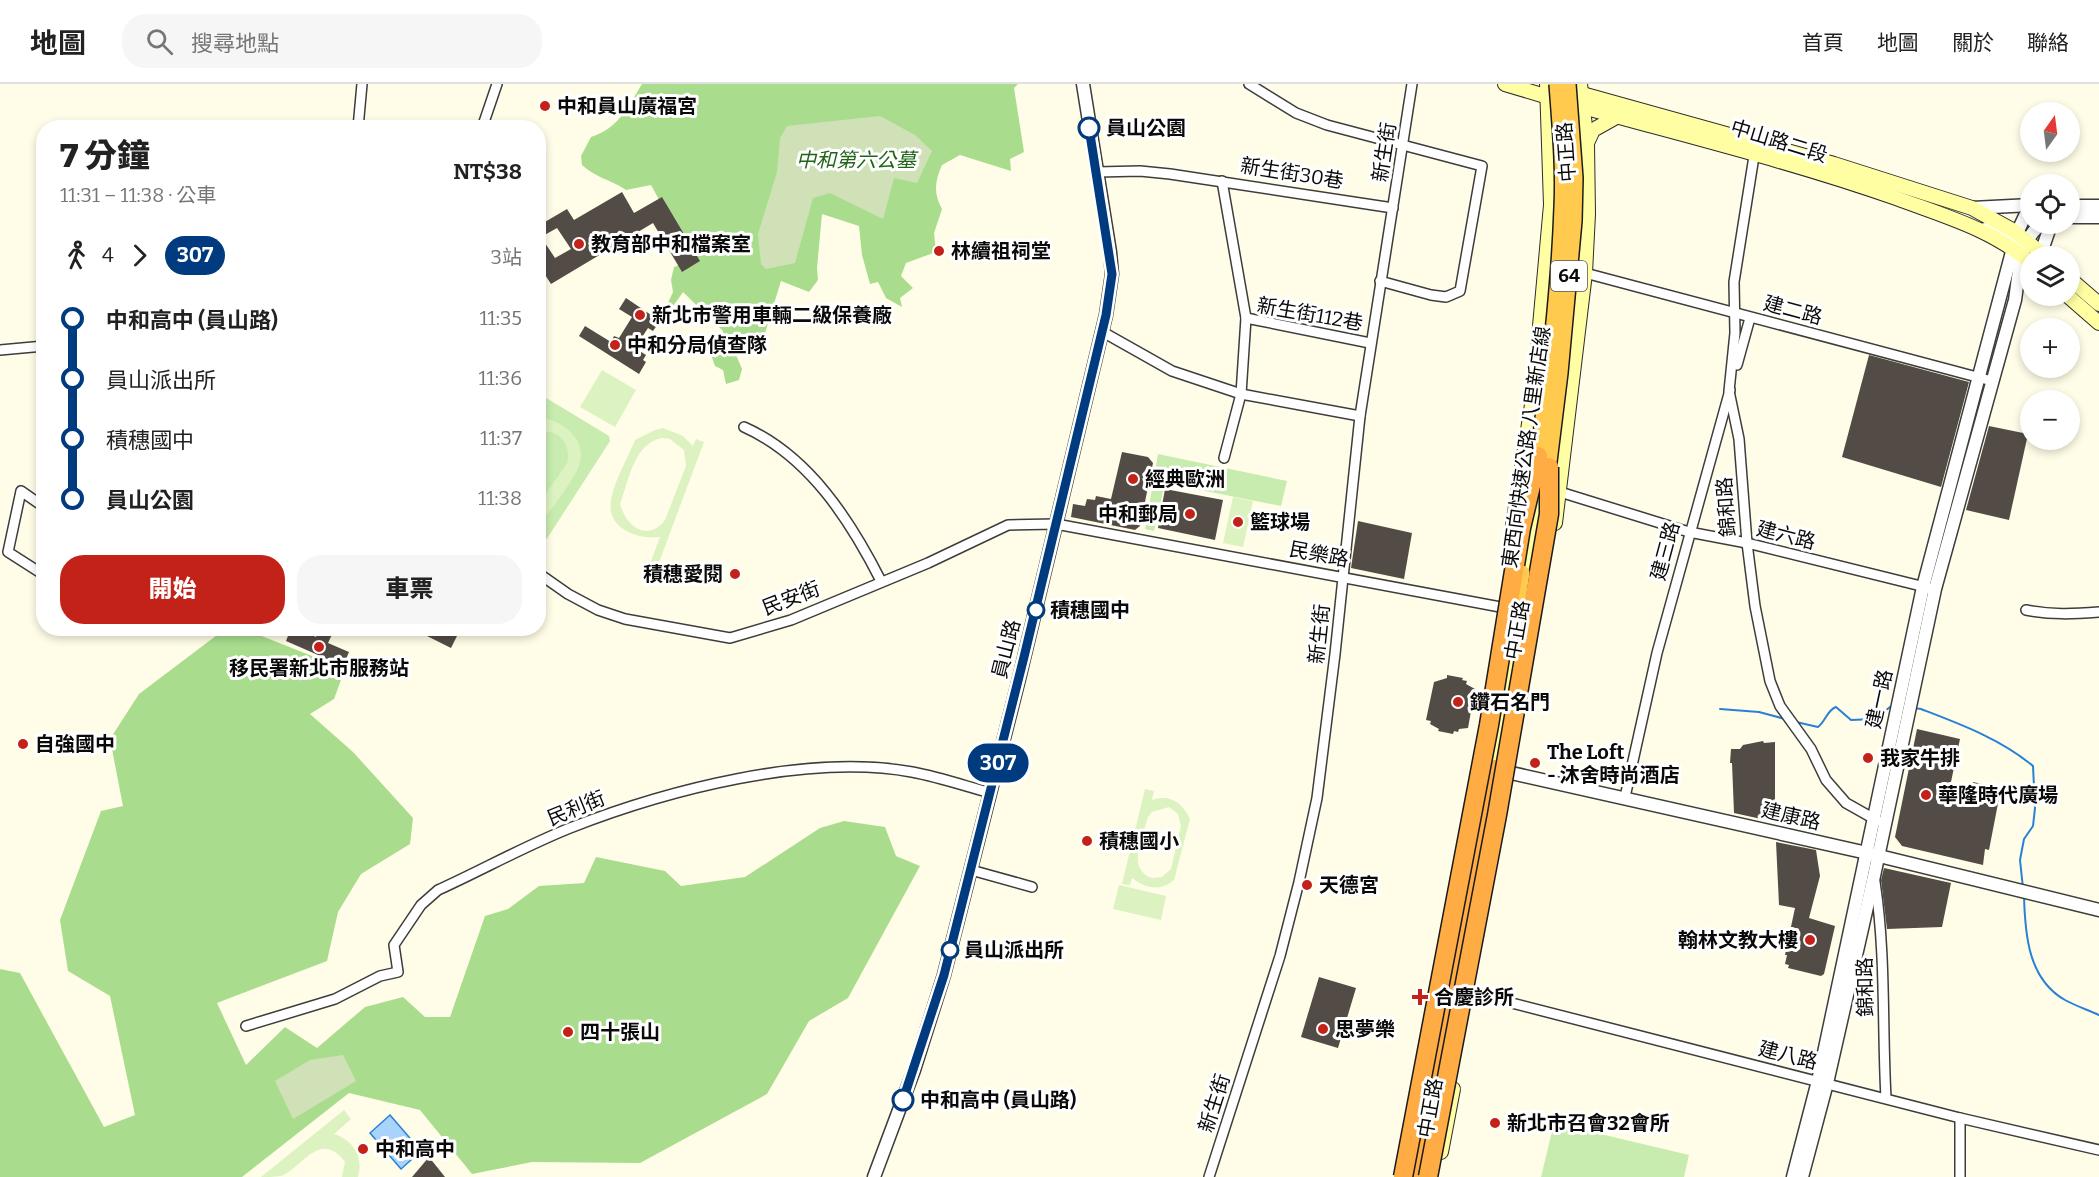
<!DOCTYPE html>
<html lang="zh-TW">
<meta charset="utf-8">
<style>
body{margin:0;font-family:Bitter,"Noto Sans TC",serif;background:#f6f6f6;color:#222;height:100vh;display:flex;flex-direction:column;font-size:22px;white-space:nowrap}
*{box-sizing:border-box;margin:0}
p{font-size:20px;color:#767676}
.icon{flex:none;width:33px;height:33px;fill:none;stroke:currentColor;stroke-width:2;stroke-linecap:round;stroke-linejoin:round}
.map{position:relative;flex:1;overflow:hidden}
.panel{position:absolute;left:36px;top:36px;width:510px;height:516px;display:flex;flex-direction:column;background:#fff;border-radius:24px;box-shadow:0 3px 9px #0003}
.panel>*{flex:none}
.badge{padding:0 12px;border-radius:20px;font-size:21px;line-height:39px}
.needle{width:39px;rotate:14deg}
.buttons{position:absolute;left:2020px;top:18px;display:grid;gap:12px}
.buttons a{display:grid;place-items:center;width:60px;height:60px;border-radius:50%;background:#fff;box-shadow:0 3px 9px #0003;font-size:30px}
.map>.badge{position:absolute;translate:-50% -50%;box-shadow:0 0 0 3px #fff}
.legs{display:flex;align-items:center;gap:9px;height:66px;padding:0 24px;font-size:20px}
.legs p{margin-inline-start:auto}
.head{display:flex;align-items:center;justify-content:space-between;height:102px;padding:0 24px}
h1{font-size:33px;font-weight:800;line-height:45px}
.action{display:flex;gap:12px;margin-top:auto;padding:12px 24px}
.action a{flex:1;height:69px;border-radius:24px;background:#c32219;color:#fff;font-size:24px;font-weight:800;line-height:69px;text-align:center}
.action a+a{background:#f6f6f6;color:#222}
ul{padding:0 24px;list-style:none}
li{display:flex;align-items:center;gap:21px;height:60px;font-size:22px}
li i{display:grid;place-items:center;width:9px;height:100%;margin:0 8px;background:currentColor}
li i::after{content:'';width:15px;height:15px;margin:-8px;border:4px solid;border-radius:50%;background:#fff}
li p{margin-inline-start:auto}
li:first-child i{background:linear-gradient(#0000 50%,currentColor 0)}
li:last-child i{background:linear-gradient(currentColor 50%,#0000 0)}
header{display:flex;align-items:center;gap:36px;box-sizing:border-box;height:84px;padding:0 30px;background:#fff;border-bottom:2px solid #e0e0e0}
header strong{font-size:28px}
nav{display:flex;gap:33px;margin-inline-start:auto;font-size:21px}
.search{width:420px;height:54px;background:#f6f6f6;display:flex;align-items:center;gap:15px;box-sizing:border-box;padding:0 21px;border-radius:24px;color:#767676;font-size:22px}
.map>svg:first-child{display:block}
.green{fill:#c8ecaf}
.forest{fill:#a9dd8d}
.cemetery{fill:#d0e1b8}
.pitch{fill:#dcf2c1;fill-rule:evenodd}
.water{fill:#a8d4fb;stroke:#2981d7;stroke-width:1.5}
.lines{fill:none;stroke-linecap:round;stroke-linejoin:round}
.stream{stroke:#2981d7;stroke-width:2}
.building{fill:#534c46;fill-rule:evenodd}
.minor-casing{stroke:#3d3d3d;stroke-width:12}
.tertiary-casing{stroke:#3d3d3d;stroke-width:15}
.secondary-casing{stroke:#2c2c2c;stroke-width:16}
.motorway-casing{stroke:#1b1b1b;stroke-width:21}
.minor{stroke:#fff;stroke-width:9}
.tertiary{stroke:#fff;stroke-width:12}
.secondary{stroke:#fffea2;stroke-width:14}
.motorway{stroke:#ffac45;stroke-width:18}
.trunk-bridge-casing{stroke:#1b1b1b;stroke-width:18;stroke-linecap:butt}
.motorway-bridge-casing{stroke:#1b1b1b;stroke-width:21;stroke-linecap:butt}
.trunk-bridge{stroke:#ffca4e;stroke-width:15}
.motorway-bridge{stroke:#ffac45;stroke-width:18}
.line-1-casing{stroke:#fff;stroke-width:14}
.line-1{stroke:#003b80;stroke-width:9}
.poi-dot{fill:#c32219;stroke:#fff;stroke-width:2}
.stop-1-dot{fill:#fff;stroke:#003b80;stroke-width:3}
.labels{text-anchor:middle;stroke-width:6;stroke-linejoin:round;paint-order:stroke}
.shield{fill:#fff;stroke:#545454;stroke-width:1.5}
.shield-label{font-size:18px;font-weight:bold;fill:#0a0a0a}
.poi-label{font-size:20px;font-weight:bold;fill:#0a0a0a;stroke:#fff;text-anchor:start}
.stop-label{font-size:20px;font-weight:bold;fill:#0a0a0a;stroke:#fff;text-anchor:start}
.street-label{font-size:20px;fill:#0a0a0a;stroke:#fff}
.park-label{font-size:20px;font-style:italic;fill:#206517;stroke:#fff}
</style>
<header>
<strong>地圖</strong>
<div class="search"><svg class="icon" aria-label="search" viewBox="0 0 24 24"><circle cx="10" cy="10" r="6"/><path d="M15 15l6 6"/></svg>搜尋地點</div>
<nav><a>首頁</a><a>地圖</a><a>關於</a><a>聯絡</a></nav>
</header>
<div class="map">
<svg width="2099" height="1093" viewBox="0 0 2099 1093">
<rect width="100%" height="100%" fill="#fffde7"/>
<g class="green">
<polygon points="538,309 609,352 610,357 539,467"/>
<polygon points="1158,370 1287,397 1281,422 1165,399 1154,447 1145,445"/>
<polygon points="1554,1039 1689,1071 1684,1093 1541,1093"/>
</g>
<g class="forest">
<path d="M642,0H1018L1014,4L1024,68L1010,75L1011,87L960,71L942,81C935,97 933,109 942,125L934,149L936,168L906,179L901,192L913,204L900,214L902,223L886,214L878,198L870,200L862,171L859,142L822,130L817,184L818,196L809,208L781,197L762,259L734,266L742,285L739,296L726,300L723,286L715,282L710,268L721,262L723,247L683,208L669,228L670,241L661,240V234L673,208L671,196L674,183L692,176L651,101L626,106C610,95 598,95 582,81L581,72L591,53C618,45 628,23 642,0Z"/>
<polygon points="225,545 244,545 345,585 334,615 310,630 353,668 413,734 410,760 361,790 338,828 327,877 217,919 246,981 285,943 317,964 365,923 403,913 425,933 450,933 485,832 508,825 539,802 584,799 596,773 665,787 681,802 745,793 820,744 844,737 885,743 896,772 920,782 848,914 809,937 767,1010 640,1079 532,1078 472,1090 420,1026 349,1009 242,1093 0,1093 0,885 20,889 104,1043 135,1031 110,912 68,887 60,836 101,727 123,722 110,655 139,610"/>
</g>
<g class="cemetery">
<polygon points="880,32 915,51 932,67 917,99 894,94 883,135 830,109 813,114 795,179 766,185 761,180 758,150 777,88 780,54 787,42"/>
<polygon points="343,971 356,997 293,1035 275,997 310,976"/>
</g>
<g class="pitch">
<polygon points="602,286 636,306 615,343 580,323"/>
<path d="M544,334C566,339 589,358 578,384C572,399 549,428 539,441V420L567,379C572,361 558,343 539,349V335Z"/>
<path d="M663,344L683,352L693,362L696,355L704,358L655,489L648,485L660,453C639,456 606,445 611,417C613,399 628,374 635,356L655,346ZM662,354L670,355L684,366L686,382L665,436C647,459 626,442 620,420C629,396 634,359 662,354Z"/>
<polygon points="1233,413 1253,417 1243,463 1223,459"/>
<path d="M1145,705L1154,707L1152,716C1170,710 1182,718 1190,735L1174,796C1160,808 1145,804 1132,794L1130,801L1122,800ZM1169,723L1178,730L1181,742L1171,785L1162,793L1152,794C1126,786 1143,752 1148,733L1152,728Z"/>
<polygon points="1119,801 1166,812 1161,836 1113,825"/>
<path d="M344,1026L351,1035L334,1050C353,1056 364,1073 358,1093H342L345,1078C321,1047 305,1079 284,1091C278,1093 268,1093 261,1093Z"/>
</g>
<polygon class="water" points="390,1031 421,1067 401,1085 370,1049"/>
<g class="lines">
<g class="stream">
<path d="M1914,624L1921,625C1960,640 2001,655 2033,682L2035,724L2033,742L2024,755L2020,776L2023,804"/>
<polyline points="1720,625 1759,628 1785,635"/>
<path d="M1796,638L1818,643C1826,637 1827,626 1836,623L1851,636L1875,635L1890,623H1894"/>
<path d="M2024,812C2025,850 2028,895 2065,916C2076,922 2088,926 2099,931"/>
</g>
</g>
<g class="building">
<path d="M622,108L634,129L662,113L700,177L682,188L653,139L551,200L538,180V142L567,125L574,136ZM557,144L571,165L555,174L541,153Z"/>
<polygon points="626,214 660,237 653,247 648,244 635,264 646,271 643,276 646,278 639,290 579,252 585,242 611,258 614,252 619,254 632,233 619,225"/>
<polygon points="1869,271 1969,298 1941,403 1842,373"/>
<polygon points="1989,342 2028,350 2009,436 1966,426"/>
<polygon points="1122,368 1148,373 1153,379 1140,442 1135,446 1071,433 1073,420 1085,422 1087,415 1095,416 1096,412 1111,415"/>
<polygon points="1165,405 1223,416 1215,456 1158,444"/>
<polygon points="1358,437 1412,449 1404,495 1351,484"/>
<polygon points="291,544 297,544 316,553 319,544 335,544 328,559 349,568 343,582 286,557"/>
<polygon points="411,544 440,544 457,552 451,564"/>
<polygon points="1447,591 1463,594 1462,596 1467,597 1466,600 1475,605 1468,644 1459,645 1458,648 1454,647 1453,650 1438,647 1439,645 1430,640 1431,637 1426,636 1434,598 1447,594"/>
<polygon points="1917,645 1960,655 1947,717 1967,723 1973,698 2001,704 1989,766 1985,765 1983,781 1902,762 1895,753"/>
<polygon points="1763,657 1764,659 1775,658 1775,738 1734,729 1732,679 1730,679 1731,665 1740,665 1743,661"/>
<polygon points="1776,758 1816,766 1820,792 1809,834 1835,842 1824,890 1821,892 1788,884 1789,881 1785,880 1787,871 1785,871 1795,824 1779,821"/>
<polygon points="1884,784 1951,799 1942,843 1887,845 1881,796"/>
<polygon points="1319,893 1356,904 1338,964 1301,953"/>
<polygon points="429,1073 445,1093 412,1093"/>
</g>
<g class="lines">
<g class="minor-casing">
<g id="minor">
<polyline points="1249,0 1296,29 1327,41 1482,82 1460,207 1446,213 1431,211 1380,197"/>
<polyline points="358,44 362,0"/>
<polyline points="482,44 497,0"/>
<polyline points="1755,66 1734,198 1735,249 1729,307 1739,355 1747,459 1755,522 1770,597 1780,622 1811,665 1826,696 1846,719 1878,737"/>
<polyline points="1097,88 1140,87 1170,90 1393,124"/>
<polyline points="1222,97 1246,234"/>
<polyline points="1585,189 1992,297"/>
<polyline points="1101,247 1172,287 1241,310 1360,332"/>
<polyline points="0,266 44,262"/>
<polyline points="1737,281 1750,234"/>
<path d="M744,343C809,372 850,436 881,497"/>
<polyline points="1224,374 1241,310 1246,234 1370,259"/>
<polyline points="1560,408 1689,448 1747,459 1929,504"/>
<polyline points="44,423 21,407 8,468 44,491"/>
<polyline points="538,489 568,510 598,526 625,535 730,554 791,536 928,479 1008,441 1056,440 1511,525"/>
<path d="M2026,526C2051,531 2073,530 2099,528"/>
<polyline points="1625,713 1657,569 1730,306"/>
<polyline points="971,786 1032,803"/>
<path d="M1875,798C1886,870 1882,942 1886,1014"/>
<polyline points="1469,908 1960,1034 2099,1066"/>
<path d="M246,942L335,915L380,892L398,888L394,861L421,821L438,806C482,786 525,762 570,744C667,706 808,669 912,688C939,693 965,702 991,709"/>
<polyline points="1209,1093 1280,872 1299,798 1317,714 1335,570 1360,332 1412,0"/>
<polyline points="1960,1093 1960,1034"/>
</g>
</g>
<g class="tertiary-casing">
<g id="tertiary">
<polyline points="2070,122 2099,122"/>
<polyline points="1972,124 2031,121"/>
<polyline points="2070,133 2099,133"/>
<polyline points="1985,145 2023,156"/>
<polyline points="2041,169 2051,140"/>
<polyline points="1498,686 1867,769 2099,826"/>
<polyline points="874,1093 914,986 944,891 1019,595 1106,231 1112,190 1110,168 1083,0"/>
<polyline points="1793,1093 1818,997 1923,503 2017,149 2025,132 2031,126"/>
<path d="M1802,1093L1827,999L1874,792L1935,505L2015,216C2019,191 2019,155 2042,140"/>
</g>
</g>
<g class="secondary-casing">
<g id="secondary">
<polyline points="1505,0 1555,15"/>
<polyline points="1575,8 1834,80 1972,124 2014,147 2045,172"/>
<path d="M1576,21C1683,51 1791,77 1896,114C1944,132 1992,145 2031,179"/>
<polyline points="1587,59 1593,46 1618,32"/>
<polyline points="2070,195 2099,220"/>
<polyline points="2068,212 2099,239"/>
<polyline points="1555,439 1585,189 1588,130 1587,59 1580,0"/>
<polyline points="1511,454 1534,308 1551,121 1547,0"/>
<polyline points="1525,500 1541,391"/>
<polyline points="1494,685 1520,533"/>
<polyline points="1441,1068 1453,1005"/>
</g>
</g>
<g class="motorway-casing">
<polyline id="motorway" points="1416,1093 1494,685"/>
</g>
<use href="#minor" class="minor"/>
<use href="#tertiary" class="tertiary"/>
<use href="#secondary" class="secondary"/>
<use href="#motorway" class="motorway"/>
<g class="trunk-bridge-casing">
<g id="trunk-bridge">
<path d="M1537,382C1548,296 1559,210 1562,123C1564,82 1560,41 1557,0"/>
<polyline points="1547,394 1560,289 1574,137 1575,94 1568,0"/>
<polyline points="1514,543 1522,489"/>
</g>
</g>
<g class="motorway-bridge-casing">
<g id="motorway-bridge">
<polyline points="1403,1093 1489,641 1521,444 1538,372"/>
<polyline points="1428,1093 1497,731 1549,430 1549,383"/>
</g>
</g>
<use href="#trunk-bridge" class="trunk-bridge"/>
<use href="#motorway-bridge" class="motorway-bridge"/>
</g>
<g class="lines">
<g class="line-1-casing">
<polyline id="line-1" points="903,1016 944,891 1024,573 1106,231 1112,190 1089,44"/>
</g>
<use href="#line-1" class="line-1"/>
</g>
<g class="poi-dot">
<circle cx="545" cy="22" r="6"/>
<circle cx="579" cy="160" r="6"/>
<circle cx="939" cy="167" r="6"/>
<circle cx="640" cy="231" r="6"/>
<circle cx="615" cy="261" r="6"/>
<circle cx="1133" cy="395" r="6"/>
<circle cx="1190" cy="430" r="6"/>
<circle cx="1238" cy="438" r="6"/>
<circle cx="735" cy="490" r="6"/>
<circle cx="319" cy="563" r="6"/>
<circle cx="1458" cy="618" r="6"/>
<circle cx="23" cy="660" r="6"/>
<circle cx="1868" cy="674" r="6"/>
<circle cx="1535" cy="679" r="6"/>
<circle cx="1926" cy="711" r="6"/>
<circle cx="1087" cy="757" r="6"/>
<circle cx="1307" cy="801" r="6"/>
<circle cx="1810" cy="856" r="6"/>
<path d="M1417 904h6v6h6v6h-6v6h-6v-6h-6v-6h6z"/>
<circle cx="1323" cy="945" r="6"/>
<circle cx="568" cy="948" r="6"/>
<circle cx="1495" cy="1039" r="6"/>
<circle cx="363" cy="1065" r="6"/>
</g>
<g class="stop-1-dot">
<circle cx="1089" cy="44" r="10"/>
<circle cx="1036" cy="526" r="8"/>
<circle cx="950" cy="866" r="8"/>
<circle cx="903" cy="1016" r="10"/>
</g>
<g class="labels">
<rect class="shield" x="1551" y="177" width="36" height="30" rx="4.5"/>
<g class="shield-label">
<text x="1569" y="198">64</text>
</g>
<g class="poi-label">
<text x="557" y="29">中和員山廣福宮</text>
<text x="591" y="167">教育部中和檔案室</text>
<text x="951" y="174">林續祖祠堂</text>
<text x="652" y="238">新北市警用車輛二級保養廠</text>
<text x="627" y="268">中和分局偵查隊</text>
<text x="1145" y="402">經典歐洲</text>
<text x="1178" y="437" text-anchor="end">中和郵局</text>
<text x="1250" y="445">籃球場</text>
<text x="723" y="497" text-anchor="end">積穗愛閱</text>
<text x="319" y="591" text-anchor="middle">移民署新北市服務站</text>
<text x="1470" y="625">鑽石名門</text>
<text x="35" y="667">自強國中</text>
<text x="1547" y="675">The Loft<tspan x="1547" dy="23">- 沐舍時尚酒店</tspan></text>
<text x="1880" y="681">我家牛排</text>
<text x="1938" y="718">華隆時代廣場</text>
<text x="1099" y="764">積穗國小</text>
<text x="1319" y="808">天德宮</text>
<text x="1798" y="863" text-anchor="end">翰林文教大樓</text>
<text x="1434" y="920">合慶診所</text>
<text x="1335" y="952">思夢樂</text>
<text x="580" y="955">四十張山</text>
<text x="1507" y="1046">新北市召會32會所</text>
<text x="375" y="1072">中和高中</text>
</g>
<g class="stop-label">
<text x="1106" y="51">員山公園</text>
<text x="1050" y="533">積穗國中</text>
<text x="964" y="873">員山派出所</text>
<text x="920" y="1023">中和高中 (員山路)</text>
</g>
<g class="street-label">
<text transform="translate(1779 57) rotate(17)" y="7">中山路二段</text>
<text transform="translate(1384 68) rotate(-81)" y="7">新生街</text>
<text transform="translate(1566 68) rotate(-94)" y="7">中正路</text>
<text transform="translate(1292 89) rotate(9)" y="7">新生街30巷</text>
<text transform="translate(1793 226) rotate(15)" y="7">建二路</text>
<text transform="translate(1310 230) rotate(10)" y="7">新生街112巷</text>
<text transform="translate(1526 363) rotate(-82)" y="7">東西向快速公路 八里新店線</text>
<text transform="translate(1726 423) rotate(-94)" y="7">錦和路</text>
<text transform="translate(1786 451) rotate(14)" y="7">建六路</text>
<text transform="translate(1665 467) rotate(-75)" y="7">建三路</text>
<text transform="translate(1319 470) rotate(11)" y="7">民樂路</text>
<text transform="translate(791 514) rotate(-21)" y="7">民安街</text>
<text transform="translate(1517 546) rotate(-80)" y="7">中正路</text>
<text transform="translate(1319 550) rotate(-84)" y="7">新生街</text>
<text transform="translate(1006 565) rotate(-76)" y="7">員山路</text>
<text transform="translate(1879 615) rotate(-78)" y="7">建一路</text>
<text transform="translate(576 724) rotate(-22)" y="7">民利街</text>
<text transform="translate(1791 732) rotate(13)" y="7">建康路</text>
<text transform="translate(1865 903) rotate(-91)" y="7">錦和路</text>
<text transform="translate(1788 971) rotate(14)" y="7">建八路</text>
<text transform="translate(1214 1019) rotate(-72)" y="7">新生街</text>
<text transform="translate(1430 1024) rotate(-80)" y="7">中正路</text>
</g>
<g class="park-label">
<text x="856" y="83">中和第六公墓</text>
</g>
</g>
</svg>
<div class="buttons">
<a><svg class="needle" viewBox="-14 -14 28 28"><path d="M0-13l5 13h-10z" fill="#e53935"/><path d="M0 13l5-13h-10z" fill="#767676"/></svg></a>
<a><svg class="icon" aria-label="locate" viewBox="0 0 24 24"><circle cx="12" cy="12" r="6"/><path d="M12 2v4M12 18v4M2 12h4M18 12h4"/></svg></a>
<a><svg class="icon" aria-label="layers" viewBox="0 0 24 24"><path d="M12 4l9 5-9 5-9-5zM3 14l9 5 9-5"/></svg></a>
<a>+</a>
<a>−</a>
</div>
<b class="badge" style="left:998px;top:679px;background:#003b80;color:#fff">307</b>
<section class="panel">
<div class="head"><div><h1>7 分鐘</h1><p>11:31 – 11:38 · 公車</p></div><b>NT$38</b></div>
<div class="legs"><svg class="icon" aria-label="walk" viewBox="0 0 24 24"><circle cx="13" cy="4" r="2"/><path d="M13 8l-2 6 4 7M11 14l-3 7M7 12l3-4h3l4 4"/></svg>4<svg class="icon" aria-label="forward" viewBox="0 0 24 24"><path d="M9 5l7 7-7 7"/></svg><b class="badge" style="background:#003b80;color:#fff">307</b><p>3站</p></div>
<ul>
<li><i style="color:#003b80"></i><b>中和高中 (員山路)</b><p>11:35</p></li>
<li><i style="color:#003b80"></i><span>員山派出所</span><p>11:36</p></li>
<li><i style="color:#003b80"></i><span>積穗國中</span><p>11:37</p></li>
<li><i style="color:#003b80"></i><b>員山公園</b><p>11:38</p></li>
</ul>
<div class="action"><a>開始</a><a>車票</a></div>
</section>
</div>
